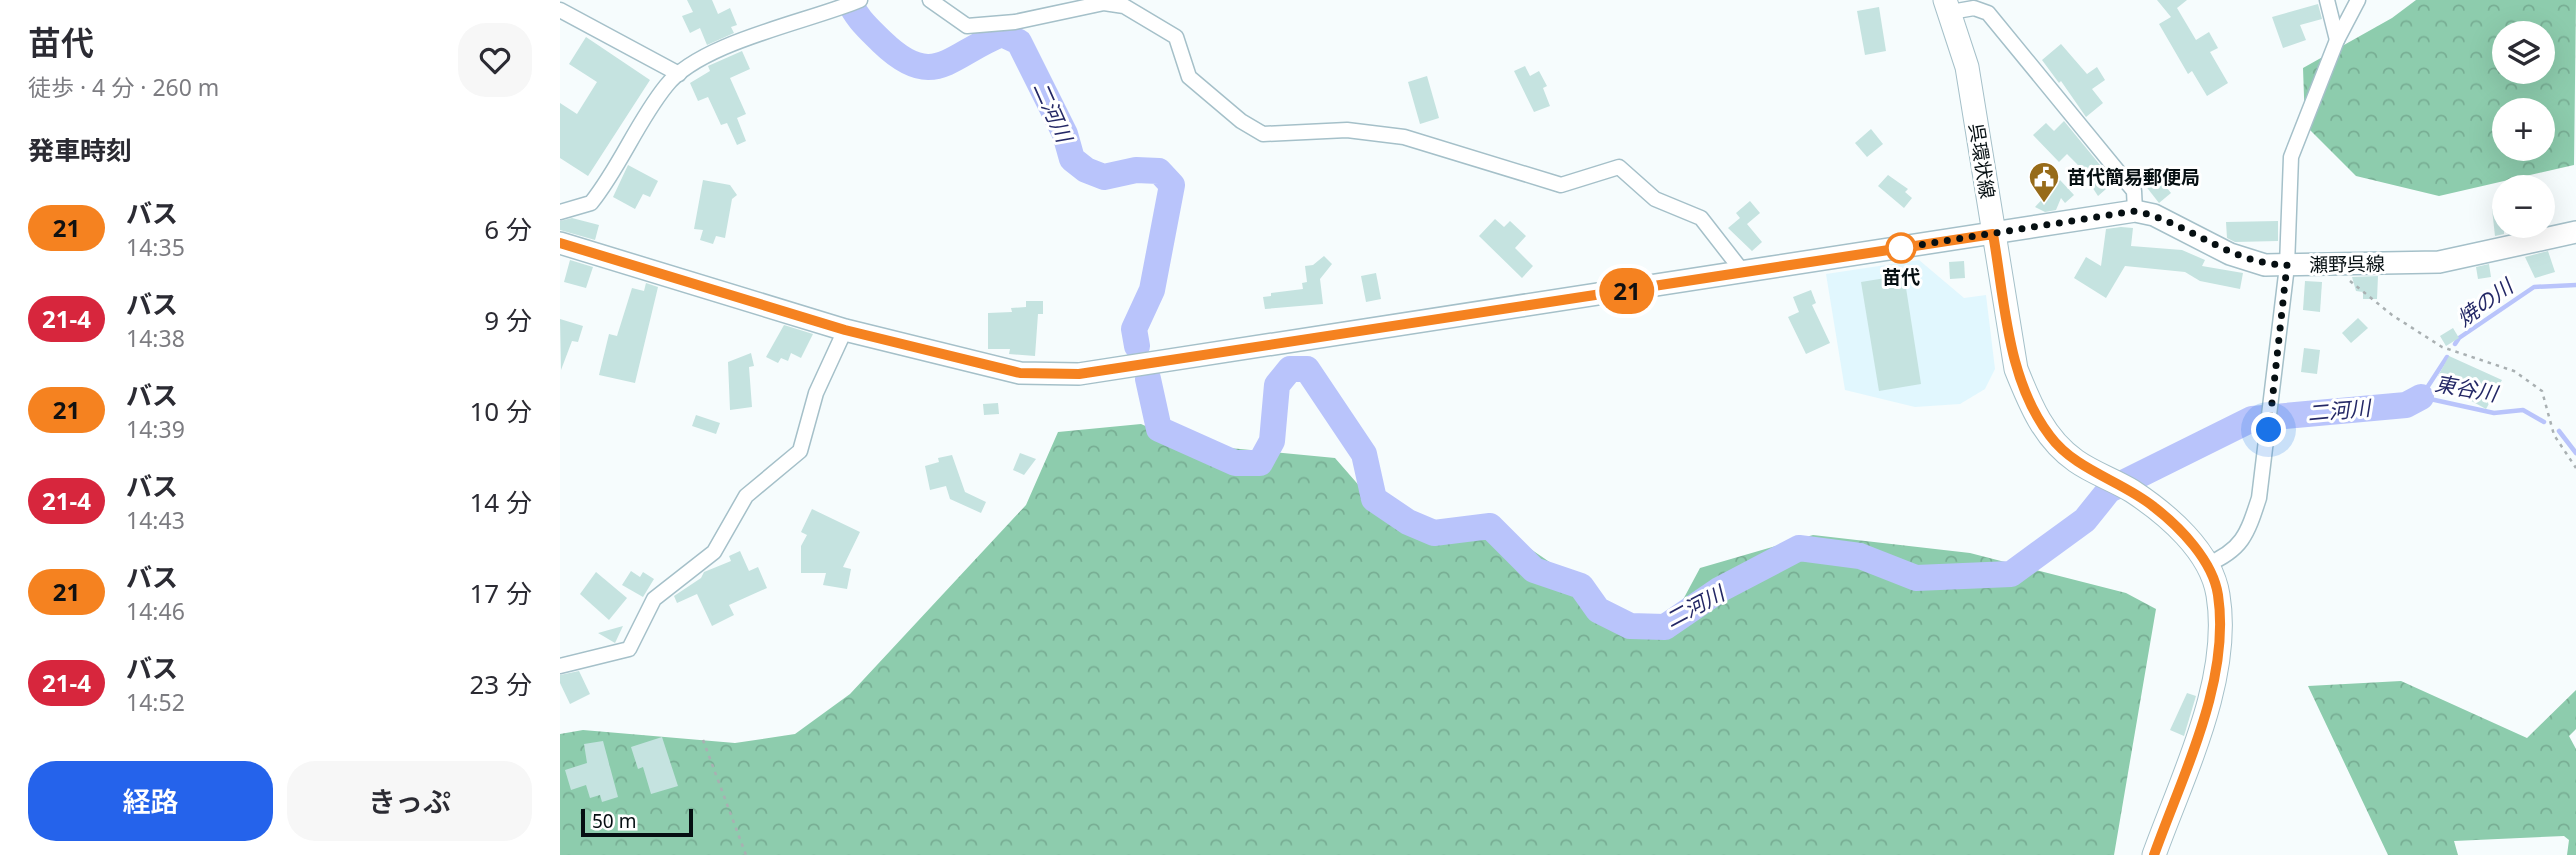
<!DOCTYPE html>
<html lang="ja">
<meta charset="utf-8">
<style>
body{margin:0;font-family:"Noto Sans","Noto Sans JP",sans-serif;background:#f7f7f7;color:#2b2b33;height:100vh;display:flex;flex-direction:column;font-size:26px;white-space:nowrap}
*{box-sizing:border-box;margin:0}
p{font-size:23px;color:#7c7c81}
.icon{flex:none;width:38px;height:38px;fill:none;stroke:currentColor;stroke-width:2;stroke-linecap:round;stroke-linejoin:round}
.map{position:relative;flex:1;overflow:hidden}
.details{display:flex;flex-direction:column;background:#fff;width:560px}
.details>*{flex:none}
.badge{padding:0 14px;border-radius:23px;font-size:24px;line-height:46px}
.buttons{position:absolute;left:1932px;top:21px;display:grid;gap:14px}
.buttons a{display:grid;place-items:center;width:63px;height:63px;border-radius:50%;background:#fff;box-shadow:0 7px 28px #0002;font-size:35px}
.scale{position:absolute;left:21px;bottom:18px;width:112px;box-sizing:border-box;padding-left:7px;border:4px solid #060f12;border-top:0;font-size:19px;line-height:24px;white-space:nowrap;color:#060f12;-webkit-text-stroke:5px #fff;paint-order:stroke}
.you{position:absolute;width:35px;height:35px;margin:-18px;border:5px solid #fff;border-radius:50%;background:#1a73e8;box-shadow:0 0 0 10px #1a73e833}
.map>.badge{position:absolute;translate:-50% -50%;box-shadow:0 0 0 4px #fff}
h2{padding:0 28px;font-size:26px;line-height:63px}
.round{display:grid;place-items:center;flex:none;width:74px;height:74px;border-radius:28px;background:#f7f7f7}
.overview{display:flex;align-items:center;justify-content:space-between;height:119px;padding:0 28px}
h1{font-size:33px;font-weight:600;line-height:52px}
.action{display:flex;gap:14px;margin-top:auto;padding:14px 28px}
.action a{flex:1;height:80px;border-radius:28px;background:#2563eb;color:#fff;font-size:28px;font-weight:600;line-height:80px;text-align:center}
.action a+a{background:#f7f7f7;color:#2b2b33}
ul{padding:0;list-style:none}
li{display:flex;align-items:center;gap:21px;height:91px;padding:0 28px}
li div{flex:1}
li b{display:block;font-size:26px}
li em{font-style:normal}
li .badge{min-width:77px;font-weight:700;text-align:center}
main{display:flex;flex:1;min-height:0}
.map>svg:first-child{display:block}
.built{fill:#e1f7fe}
.forest{fill:url(#forest-crowns);fill-rule:evenodd}
.lines{fill:none;stroke-linecap:round;stroke-linejoin:round}
.stream{stroke:#b9c4fb;stroke-width:4.5}
.river{stroke:#b9c4fb;stroke-width:26}
.building{fill:#c5e3e0}
.street-casing{stroke:#a5c0c9;stroke-width:17}
.secondary-casing{stroke:#a5c0c9;stroke-width:24}
.primary-casing{stroke:#a5c0c9;stroke-width:25}
.path{stroke:#a9b0b2;stroke-width:2.5;stroke-dasharray:3.5 5;stroke-linecap:butt}
.street{stroke:#fff;stroke-width:14}
.secondary{stroke:#fff;stroke-width:21}
.primary{stroke:#fff;stroke-width:23}
.line-casing{stroke:#fff;stroke-width:16}
.line{stroke:#f58220;stroke-width:10}
.walk{stroke:#060f12;stroke-width:7;stroke-dasharray:0 12.6}
.stop-dot{fill:#fff;stroke:#f58220;stroke-width:3.5}
.labels{text-anchor:middle;stroke-width:6;stroke-linejoin:round;paint-order:stroke}
.street-label{font-size:19px;fill:#060f12;stroke:#fff}
.poi-label{font-size:19px;font-weight:bold;fill:#060f12;stroke:#fff;text-anchor:start}
.stop-label{font-size:19px;font-weight:bold;fill:#060f12;stroke:#fff}
.water-label{font-size:21px;font-style:italic;fill:#242866;stroke:#fff}
</style>
<main>
<section class="details">
<div class="overview"><div><h1>苗代</h1><p>徒歩 · 4 分 · 260 m</p></div><a class="round"><svg class="icon" aria-label="heart" viewBox="0 0 24 24"><path d="M12 20l-8-8c-3-5 5-10 8-4 3-6 11-1 8 4z"/></svg></a></div>
<h2>発車時刻</h2>
<ul>
<li><span class="badge" style="background:#f58220;color:#111">21</span><div><b>バス</b><p>14:35</p></div><em>6 分</em></li>
<li><span class="badge" style="background:#d7263d;color:#fff">21-4</span><div><b>バス</b><p>14:38</p></div><em>9 分</em></li>
<li><span class="badge" style="background:#f58220;color:#111">21</span><div><b>バス</b><p>14:39</p></div><em>10 分</em></li>
<li><span class="badge" style="background:#d7263d;color:#fff">21-4</span><div><b>バス</b><p>14:43</p></div><em>14 分</em></li>
<li><span class="badge" style="background:#f58220;color:#111">21</span><div><b>バス</b><p>14:46</p></div><em>17 分</em></li>
<li><span class="badge" style="background:#d7263d;color:#fff">21-4</span><div><b>バス</b><p>14:52</p></div><em>23 分</em></li>
</ul>
<div class="action"><a>経路</a><a>きっぷ</a></div>
</section>
<div class="map">
<svg width="2016" height="855" viewBox="0 0 2016 855">
<defs>
<pattern id="forest-crowns" width="20" height="18" patternUnits="userSpaceOnUse" patternTransform="scale(1.75)"><rect width="20" height="18" fill="#8dccad"/><path d="M2 6a3 3 0 1 1 6 0M12 15a3 3 0 1 1 6 0" fill="none" stroke="#78ae94"/></pattern>
</defs>
<rect width="100%" height="100%" fill="#f6fcfd"/>
<polygon class="built" points="1359,260 1404,298 1426,295 1435,369 1425,389 1400,404 1355,407 1285,390 1266,274"/>
<g class="forest">
<path d="M1856,0H2016L2014,165L1879,196L1796,176L1745,125L1743,68L1832,18ZM1944,33H1983V72H1944ZM1944,110H1983V149H1944Z"/>
<polygon points="581,424 627,444 775,458 829,520 930,521 1026,587 1051,616 1111,622 1140,568 1253,535 1410,553 1566,593 1596,609 1554,855 0,855 0,734 23,730 175,743 235,734 290,694 466,505 498,432"/>
<polygon points="1841,681 1967,738 2016,690 2016,729 2009,736 2016,749 2016,855 2007,855 2009,840 2004,836 1894,841 1898,855 1828,855 1748,686"/>
</g>
<g class="lines">
<g class="stream">
<polyline points="1895,344 1899,338 1974,287 2016,285"/>
<polyline points="1887,357 1861,397 1934,413 1963,410 1984,422"/>
<polyline points="1999,431 2016,453"/>
</g>
<g class="river">
<path d="M289,0C296,18 308,28 322,42C374,92 389,55 442,34L459,42L505,134L512,159L526,170L544,177L576,170L599,171L612,185L592,290L574,329L577,346"/>
<polyline points="588,379 599,429 675,463 700,463 712,441 717,385 730,369 747,369 804,454 814,499 848,522 874,533 930,526 974,570 1021,586 1038,610 1070,626 1105,627 1159,590 1239,548 1300,556 1356,578 1451,574 1525,520 1549,490 1692,419 1846,405 1861,397"/>
</g>
</g>
<g class="building">
<polygon points="127,0 152,0 158,14 170,8 177,25 171,27 174,33 147,45 140,28 130,33 122,16 133,12"/>
<polygon points="1597,0 1627,0 1617,8 1636,40 1649,32 1658,48 1650,52 1668,83 1647,96 1632,71 1628,74 1599,24 1611,17"/>
<polygon points="1758,4 1762,19 1740,25 1746,40 1723,48 1712,17"/>
<polygon points="1319,7 1326,51 1305,55 1297,11"/>
<polygon points="26,37 90,80 28,176 0,158 0,103 17,114 37,82 9,64"/>
<polygon points="1501,44 1527,74 1537,67 1545,80 1532,89 1543,103 1526,117 1501,81 1499,83 1482,60"/>
<polygon points="182,51 190,69 170,78 186,114 177,118 186,141 177,145 167,123 161,125 148,97 138,101 130,83 150,71 148,66"/>
<polygon points="965,66 970,76 979,71 987,86 983,88 990,106 974,112 954,71"/>
<polygon points="867,76 879,118 860,124 848,82"/>
<polygon points="1504,121 1554,182 1538,196 1517,164 1507,154 1499,162 1473,135 1486,123 1494,131"/>
<polygon points="1311,129 1323,144 1307,157 1295,143"/>
<polygon points="68,165 98,181 90,197 83,194 75,209 53,197"/>
<polygon points="1593,171 1611,193 1599,203 1581,180"/>
<polygon points="1328,175 1348,189 1345,192 1352,198 1344,208 1318,186"/>
<polygon points="143,180 170,185 177,195 172,199 165,238 156,236 153,244 140,240 143,230 134,229"/>
<polygon points="1500,180 1514,195 1505,203 1501,198 1496,210 1485,212 1475,207"/>
<polygon points="1190,201 1200,213 1187,224 1202,242 1192,251 1168,228 1180,218 1176,213"/>
<polygon points="1944,207 1944,234 1935,236 1932,209"/>
<polygon points="12,218 39,225 35,240 0,230 0,221"/>
<polygon points="935,219 944,227 950,221 966,236 955,248 973,266 962,278 919,236"/>
<polygon points="1718,221 1718,241 1675,242 1667,238 1666,222"/>
<polygon points="1561,227 1573,228 1571,246 1622,250 1645,260 1642,266 1683,273 1680,289 1640,281 1625,272 1565,266 1546,298 1514,278 1526,257 1541,266 1546,229"/>
<polygon points="1988,251 1995,272 1975,278 1965,257"/>
<polygon points="764,256 772,264 760,279 763,304 705,309 703,297 711,296 711,293 743,289 742,283 747,282 745,266 753,265"/>
<polygon points="10,260 33,267 26,288 4,282"/>
<polygon points="1404,261 1405,278 1390,279 1389,262"/>
<polygon points="1929,264 1931,277 1918,279 1916,267"/>
<polygon points="816,273 821,299 806,302 801,276"/>
<polygon points="1344,275 1361,384 1319,391 1301,282"/>
<polygon points="1818,276 1817,299 1803,299 1803,292 1796,291 1792,277"/>
<polygon points="1745,281 1762,282 1760,312 1743,310"/>
<polygon points="86,283 98,287 75,383 39,375 49,334 57,336 72,288 84,291"/>
<polygon points="1251,290 1256,303 1252,305 1270,343 1246,354 1228,317 1239,312 1233,297"/>
<polygon points="466,301 483,301 483,314 478,314 475,356 449,354 450,349 428,349 428,313 452,312 451,308 466,307"/>
<polygon points="1798,318 1808,328 1791,343 1782,333"/>
<polygon points="0,319 23,326 18,342 12,341 1,370"/>
<polygon points="224,325 253,334 241,358 231,353 228,361 221,358 218,363 206,357"/>
<polygon points="1893,328 1899,338 1886,346 1880,336"/>
<polygon points="1744,348 1760,350 1757,374 1741,372"/>
<polygon points="191,353 194,366 189,367 192,407 170,410 168,362"/>
<polygon points="1889,356 1942,380 1926,409 1906,398 1909,393 1878,376"/>
<polygon points="438,403 439,414 424,415 423,404"/>
<polygon points="136,415 160,423 156,434 132,426"/>
<polygon points="460,453 476,459 464,475 453,470"/>
<polygon points="392,455 405,492 426,502 421,513 390,499 386,486 370,490 365,466 379,462 378,458"/>
<polygon points="252,509 300,532 283,567 291,569 287,589 263,585 266,573 241,573 241,546 247,535 241,532"/>
<polygon points="180,551 189,571 198,567 207,588 169,605 174,615 152,626 137,594 117,603 114,596 141,578 144,572 171,561 169,556"/>
<polygon points="71,571 80,577 83,572 94,579 83,597 62,585"/>
<polygon points="36,572 67,598 49,620 20,594"/>
<polygon points="63,626 55,643 38,633"/>
<polygon points="19,671 30,694 10,704 0,683 0,675"/>
<polygon points="1627,693 1636,696 1624,736 1610,730"/>
<polygon points="102,737 118,786 91,794 83,767 78,769 71,747"/>
<polygon points="43,741 58,797 42,802 40,795 30,798 26,785 11,790 5,770 27,763 24,744"/>
</g>
<g class="lines">
<g class="street-casing">
<g id="street">
<polyline points="370,0 407,26 455,22 544,3 564,6 616,37 629,77 681,121 703,134 787,130 844,137 1001,185 1059,167 1095,199 1141,218 1183,272"/>
<polyline points="1767,0 1777,40"/>
<polyline points="0,10 119,74"/>
<polyline points="1391,12 1414,8 1428,13 1574,191 1575,211"/>
<path d="M0,212L31,203C60,167 77,122 106,86C140,42 248,22 300,0"/>
<path d="M1646,565C1682,550 1687,535 1699,498L1727,266L1731,157L1777,40L1798,0"/>
<polyline points="0,666 69,649 94,599 154,552 186,496 240,451 256,393 285,330"/>
</g>
</g>
<g class="secondary-casing">
<polyline id="secondary" points="0,243 285,330 460,373 519,374 1575,211 1594,215 1670,254 1705,265 1879,262 2016,232"/>
</g>
<g class="primary-casing">
<path id="primary" d="M1385,0L1407,67L1456,369C1470,404 1484,439 1516,461C1533,473 1554,480 1572,491C1607,514 1651,551 1658,595C1672,679 1622,777 1594,855"/>
</g>
<g class="path">
<polyline points="1790,281 1832,315 1882,347 1954,371 1982,391 1994,435 2016,468"/>
<polyline points="143,740 186,855"/>
</g>
<use href="#street" class="street"/>
<use href="#secondary" class="secondary"/>
<use href="#primary" class="primary"/>
</g>
<g class="lines">
<g class="line-casing">
<path id="line" d="M0,243L285,330L460,373L519,374L1433,234C1445,302 1447,380 1490,436C1515,470 1562,481 1594,507C1620,527 1653,561 1658,595C1671,681 1622,776 1594,855"/>
</g>
<use href="#line" class="line"/>
<path class="walk" d="M1341,248L1333,249L1575,211C1629,222 1669,264 1727,265L1709,430"/>
</g>
<defs>
<g id="civic-pin" transform="scale(1.575)"><path d="M0 17L-7.5 6A9.5 9.5 0 1 1 7.5 6Z" fill="#976b19" stroke="#fff"/><path d="M-.6-6.5H3V-4.5H.6V-3L4-1V1h2V6H-6V1h2V-1L-.6-3ZM-1.2 2.5V6h2.4V2.5Z" fill="#fff"/></g>
</defs>
<g fill-rule="evenodd">
<use href="#civic-pin" x="1484" y="177"/>
</g>
<circle class="stop-dot" cx="1341" cy="248" r="14"/>
<g class="labels">
<g class="street-label">
<text transform="translate(1422 161) rotate(81)" y="7">呉環状線</text>
<text transform="translate(1787 264) rotate(-1)" y="7">瀬野呉線</text>
</g>
<g class="poi-label">
<text x="1507" y="184">苗代簡易郵便局</text>
</g>
<g class="stop-label">
<text x="1341" y="284">苗代</text>
</g>
<g class="water-label">
<text transform="translate(492 112) rotate(66)" y="7">二河川</text>
<text transform="translate(1925 303) rotate(-36)" y="7">焼の川</text>
<text transform="translate(1906 389) rotate(10)" y="7">東谷川</text>
<text transform="translate(1779 411) rotate(-5)" y="7">二河川</text>
<text transform="translate(1135 607) rotate(-28)" y="7">二河川</text>
</g>
</g>
</svg>
<div class="buttons">
<a><svg class="icon" aria-label="layers" viewBox="0 0 24 24"><path d="M12 4l9 5-9 5-9-5zM3 14l9 5 9-5"/></svg></a>
<a>+</a>
<a>−</a>
</div>
<div class="scale">50 m</div>
<div class="you" style="left:1709px;top:430px"></div>
<b class="badge" style="left:1067px;top:291px;background:#f58220;color:#111">21</b>
</div>
</main>
